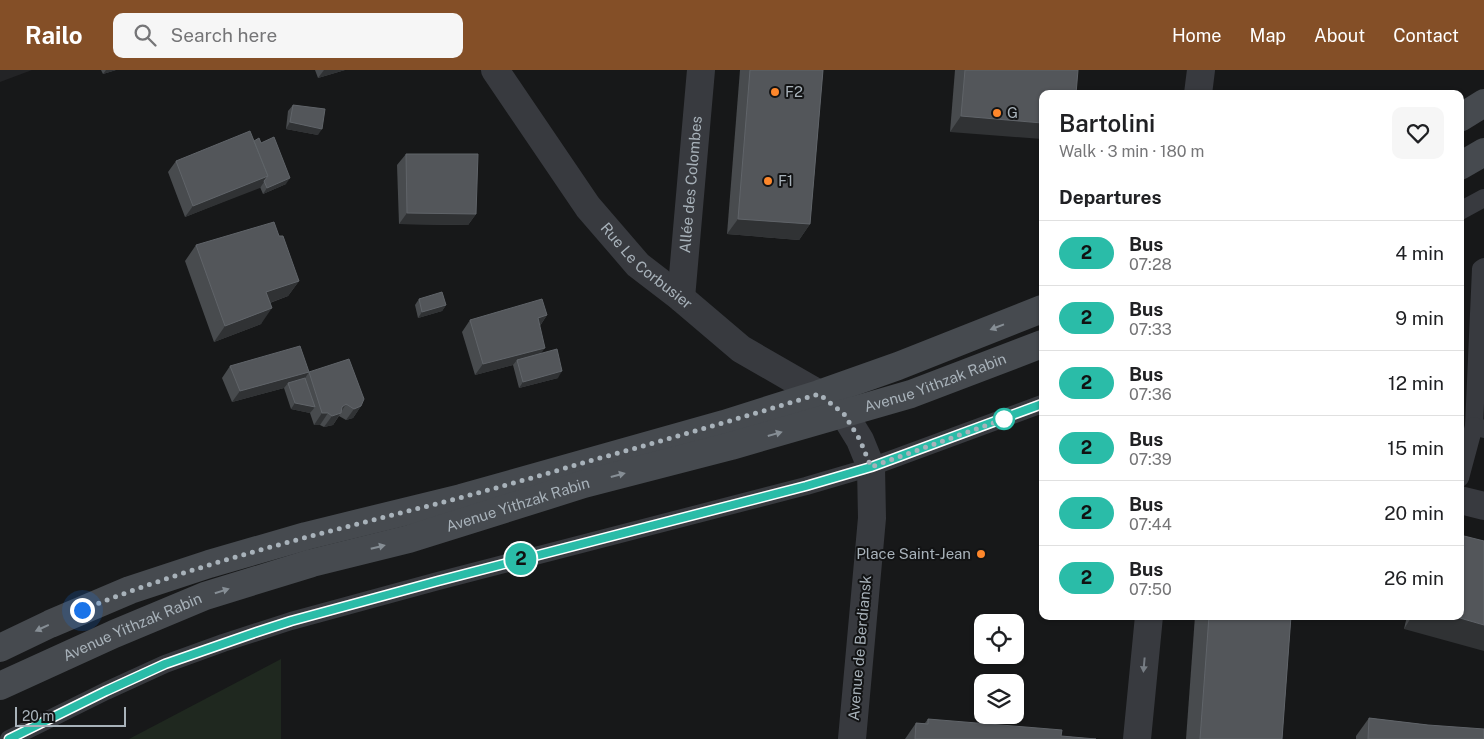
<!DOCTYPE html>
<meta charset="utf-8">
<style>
body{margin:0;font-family:"Public Sans",sans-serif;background:#f6f6f6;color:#202124;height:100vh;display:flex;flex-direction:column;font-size:19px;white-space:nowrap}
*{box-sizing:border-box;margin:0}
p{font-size:16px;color:#757577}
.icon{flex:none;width:28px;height:28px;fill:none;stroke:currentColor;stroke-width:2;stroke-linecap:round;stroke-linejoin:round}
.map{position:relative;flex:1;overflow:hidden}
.drawer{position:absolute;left:1039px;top:20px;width:425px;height:530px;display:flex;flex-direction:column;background:#fff;border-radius:10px;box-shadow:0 1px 4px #0004}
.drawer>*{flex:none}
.badge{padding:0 10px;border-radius:16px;font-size:18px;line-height:32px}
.fabs{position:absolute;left:974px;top:544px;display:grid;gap:10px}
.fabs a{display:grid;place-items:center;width:50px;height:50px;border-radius:10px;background:#fff;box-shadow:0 1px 4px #0004;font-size:25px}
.scale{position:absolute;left:15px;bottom:12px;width:111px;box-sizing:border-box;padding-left:5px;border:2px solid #a8b2ba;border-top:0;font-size:14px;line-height:18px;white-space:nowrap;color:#a8b2ba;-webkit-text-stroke:4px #121314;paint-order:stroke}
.you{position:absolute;width:25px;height:25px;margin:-12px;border:4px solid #fff;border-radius:50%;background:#1a73e8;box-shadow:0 0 0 8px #1a73e833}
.map>.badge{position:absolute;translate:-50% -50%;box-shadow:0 0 0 2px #fff}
h2{padding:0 20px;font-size:19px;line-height:45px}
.round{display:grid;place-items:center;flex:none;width:52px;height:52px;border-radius:10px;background:#f6f6f6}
.overview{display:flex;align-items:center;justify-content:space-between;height:85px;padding:0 20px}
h1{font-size:24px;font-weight:600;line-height:38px}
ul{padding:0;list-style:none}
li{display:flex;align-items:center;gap:15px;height:65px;padding:0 20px;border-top:1px solid #e0e0e0}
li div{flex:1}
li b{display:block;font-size:19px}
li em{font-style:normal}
li .badge{min-width:55px;font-weight:700;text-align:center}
header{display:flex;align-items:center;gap:30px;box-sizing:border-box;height:70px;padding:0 25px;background:#844f27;color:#fff}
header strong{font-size:24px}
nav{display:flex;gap:28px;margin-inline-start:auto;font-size:18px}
.search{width:350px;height:45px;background:#f6f6f6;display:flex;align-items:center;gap:12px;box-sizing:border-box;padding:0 18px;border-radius:10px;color:#757577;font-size:19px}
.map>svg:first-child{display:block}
.built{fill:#232426}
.green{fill:#1f281f}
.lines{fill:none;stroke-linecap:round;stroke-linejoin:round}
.lane{stroke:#383a3f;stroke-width:18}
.street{stroke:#383a3f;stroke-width:28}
.secondary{stroke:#464a4f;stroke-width:28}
.wall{fill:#484b4e}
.shaded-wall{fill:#303234}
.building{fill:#53565a;stroke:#606469}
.oneway{fill:#868e95}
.oneway2{fill:#767c83}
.line-casing{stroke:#fff;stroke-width:11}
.line{stroke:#2abca8;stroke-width:8}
.walk{stroke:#a8b2ba;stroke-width:5;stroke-dasharray:0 9}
.poi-dot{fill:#fe872b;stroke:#121314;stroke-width:2}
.stop-dot{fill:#fff;stroke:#2abca8;stroke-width:2.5}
.labels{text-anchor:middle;stroke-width:4;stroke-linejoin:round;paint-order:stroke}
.poi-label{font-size:15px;fill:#a8b2ba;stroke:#121314;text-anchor:start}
.street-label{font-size:15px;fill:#a8b2ba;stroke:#121314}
</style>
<header>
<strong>Railo</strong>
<div class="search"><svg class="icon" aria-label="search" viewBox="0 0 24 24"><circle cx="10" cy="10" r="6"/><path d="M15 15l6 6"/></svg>Search here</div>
<nav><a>Home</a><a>Map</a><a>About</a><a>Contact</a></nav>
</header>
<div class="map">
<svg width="1484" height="669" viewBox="0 0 1484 669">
<rect width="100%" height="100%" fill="#171819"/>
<polygon class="built" points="0,0 32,0 0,12"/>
<polygon class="green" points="281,589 281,669 129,669"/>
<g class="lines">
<g class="lane">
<polyline points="1460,141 1484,128"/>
<polyline points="1484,197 1481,199 1474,356 1484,359"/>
<polyline points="1460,408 1474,356"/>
<polyline points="9,669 106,621 165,594 223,573 291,551 438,511 806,416 871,397 1042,334"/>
</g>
<g class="street">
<path id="s1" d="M495,0L588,137L638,195L681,228L741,279L819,324L832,333L844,344L860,370L871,397L872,448L852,669"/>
<polyline points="1198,24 1201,0"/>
<path id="s2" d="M681,228L701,0"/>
<polyline points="1460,430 1484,436"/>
<polyline points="1137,669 1149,546"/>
</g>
<g class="secondary">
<polyline points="1460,48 1484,33"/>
<polyline points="1460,96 1484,82"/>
<polyline points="0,578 50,554 130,520 209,494 306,466 461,428 724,354 819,324 898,296 1042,239"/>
<path id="s3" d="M0,616L114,564L205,526L312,493L409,469L584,414L731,376L911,324L1042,274"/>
</g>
</g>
<g class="wall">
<polygon points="101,0 116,0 103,4"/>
<polygon points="315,0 345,0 318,8"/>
<polygon points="740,0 823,0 810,154 799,170 727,164"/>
<polygon points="955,0 1078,0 950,62"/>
<polygon points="293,35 318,65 286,59 288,41"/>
<polygon points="254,71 261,73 286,114 263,124 260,117 185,147 168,102 176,91"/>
<polygon points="406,84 476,144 468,155 399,154 397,95"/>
<polygon points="279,166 299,211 288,226 270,233 261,254 214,272 185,191 196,175"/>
<polygon points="419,229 446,235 442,241 418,248 415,235"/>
<polygon points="547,245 540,256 541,283 558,308 519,318 513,295 475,305 462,262 470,250"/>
<polygon points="230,296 309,302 361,336 353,348 346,350 339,346 333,355 324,357 320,355 314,355 310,343 291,339 284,318 232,332 222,308"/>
<polygon points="1195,546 1291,546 1282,669 1186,669"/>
<polygon points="1407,546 1460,546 1404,559"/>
<polygon points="1369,648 1428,655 1484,669 1356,669 1356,666"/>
<polygon points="928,649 1061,666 1096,669 905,669 916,653 925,653"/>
</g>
<g class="shaded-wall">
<polygon points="106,0 116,0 103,4"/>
<polygon points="324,0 345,0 318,8"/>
<polygon points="961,46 1042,53 1042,69 950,62"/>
<polygon points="290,52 322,59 318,65 286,59"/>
<polygon points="268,106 260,118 185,147 193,136"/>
<polygon points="290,108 286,114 263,124 267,118"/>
<polygon points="407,143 476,144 468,155 399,154"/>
<polygon points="738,149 810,154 799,170 727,164"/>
<polygon points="299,211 288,226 255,238 266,222"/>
<polygon points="446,235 442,241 418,248 422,242"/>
<polygon points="272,238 261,254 214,272 225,256"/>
<polygon points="547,245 539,257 538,248"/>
<polygon points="545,278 537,289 517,290 513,295 475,305 483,294"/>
<polygon points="562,301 558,308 519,318 523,312"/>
<polygon points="309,302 301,314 288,313 284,318 232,332 240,321"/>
<polygon points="295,333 315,337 310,343 291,339"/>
<polygon points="346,334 333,355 324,357 332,346 342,337"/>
<polygon points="361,336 353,348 346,350 354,339"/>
<polygon points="322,343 328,343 320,355 314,355"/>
<polygon points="1412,546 1453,546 1484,555 1484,581 1404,559"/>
</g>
<g class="building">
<polygon points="750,0 823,0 810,154 738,149"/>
<polygon points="965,0 1078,0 1076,24 1042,24 1042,53 961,46"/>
<polygon points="293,35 325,39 322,59 290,52"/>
<polygon points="250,61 268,106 193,136 176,91"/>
<polygon points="274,67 290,108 267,118 264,111 268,106 254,71 259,68 261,73"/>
<polygon points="406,84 478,84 476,144 407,143"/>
<polygon points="274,152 279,166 283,166 299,211 266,222 272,238 225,256 196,175"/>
<polygon points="442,222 446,235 422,242 419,229"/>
<polygon points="542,229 547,245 538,248 545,278 483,294 470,250"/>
<polygon points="300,276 309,302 240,321 230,296"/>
<polygon points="557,279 562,301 523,312 517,290"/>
<polygon points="349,289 364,329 361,336 354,339 346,334 342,337 341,343 332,346 328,343 322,343 309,302"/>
<polygon points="305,308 315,337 295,333 288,313"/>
<polygon points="1460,465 1484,471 1484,555 1453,546 1460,546"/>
<polygon points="1209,546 1291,546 1282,669 1200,669"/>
<polygon points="1369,648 1428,655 1484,659 1484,669 1368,669"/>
<polygon points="928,649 1062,660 1061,666 1096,669 915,669 916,653 928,654"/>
</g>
<defs><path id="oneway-solid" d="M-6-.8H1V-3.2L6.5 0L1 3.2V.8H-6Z" transform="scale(1.25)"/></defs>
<g class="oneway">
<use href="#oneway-solid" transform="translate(997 257) rotate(159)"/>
<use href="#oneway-solid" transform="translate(775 364) rotate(-16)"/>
<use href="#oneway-solid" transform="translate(618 405) rotate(-15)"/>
<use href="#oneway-solid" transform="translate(378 477) rotate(-14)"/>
<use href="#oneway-solid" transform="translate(222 521) rotate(-17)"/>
<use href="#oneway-solid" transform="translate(42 558) rotate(155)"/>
</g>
<use class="oneway2" href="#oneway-solid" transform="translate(1144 595) rotate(95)"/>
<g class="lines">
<g class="line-casing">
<polyline id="line" points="9,669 106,621 165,594 257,562 291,551 438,511 806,416 871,397 1042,334"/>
</g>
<use href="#line" class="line"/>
<path class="walk" d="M82,540C204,490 332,461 459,428C504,416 549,403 593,390C669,369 744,347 819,324L844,344L860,370L871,397L1004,349"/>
</g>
<g class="poi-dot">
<circle cx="775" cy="22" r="5"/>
<circle cx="997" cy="43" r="5"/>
<circle cx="768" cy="111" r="5"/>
<circle cx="981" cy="484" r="5"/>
</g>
<circle class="stop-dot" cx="1004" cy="349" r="10"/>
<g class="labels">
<g class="poi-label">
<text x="785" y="27">F2</text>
<text x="1007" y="48">G</text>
<text x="778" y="116">F1</text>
<text x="971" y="489" text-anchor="end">Place Saint-Jean</text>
</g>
<g class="street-label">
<text dy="5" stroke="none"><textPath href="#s2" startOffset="114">Allée des Colombes</textPath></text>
<text dy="5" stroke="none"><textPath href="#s1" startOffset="249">Rue Le Corbusier</textPath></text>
<text dy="5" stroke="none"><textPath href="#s3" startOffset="985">Avenue Yithzak Rabin</textPath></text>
<text dy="5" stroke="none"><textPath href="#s3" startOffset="550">Avenue Yithzak Rabin</textPath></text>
<text dy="5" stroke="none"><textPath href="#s3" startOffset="145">Avenue Yithzak Rabin</textPath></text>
<text transform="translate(860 578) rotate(-85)" y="5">Avenue de Berdiansk</text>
</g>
</g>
</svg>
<div class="fabs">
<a><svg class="icon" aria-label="locate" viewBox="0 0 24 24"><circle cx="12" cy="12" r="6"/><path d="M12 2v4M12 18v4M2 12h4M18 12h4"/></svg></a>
<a><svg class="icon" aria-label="layers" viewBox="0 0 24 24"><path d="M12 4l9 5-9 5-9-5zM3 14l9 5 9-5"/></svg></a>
</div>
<div class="scale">20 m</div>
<div class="you" style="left:82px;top:540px"></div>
<b class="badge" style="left:521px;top:489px;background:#2abca8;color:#111">2</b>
<section class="drawer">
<div class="overview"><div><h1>Bartolini</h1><p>Walk · 3 min · 180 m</p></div><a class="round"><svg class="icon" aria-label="heart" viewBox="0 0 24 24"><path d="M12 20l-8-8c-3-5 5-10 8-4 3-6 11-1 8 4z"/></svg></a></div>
<h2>Departures</h2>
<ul>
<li><span class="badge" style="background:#2abca8;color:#111">2</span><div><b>Bus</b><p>07:28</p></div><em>4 min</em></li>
<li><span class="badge" style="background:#2abca8;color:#111">2</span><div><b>Bus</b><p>07:33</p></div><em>9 min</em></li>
<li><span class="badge" style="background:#2abca8;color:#111">2</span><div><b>Bus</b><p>07:36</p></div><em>12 min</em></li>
<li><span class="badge" style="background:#2abca8;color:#111">2</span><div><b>Bus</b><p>07:39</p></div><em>15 min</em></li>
<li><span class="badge" style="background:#2abca8;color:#111">2</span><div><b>Bus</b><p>07:44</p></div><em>20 min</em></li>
<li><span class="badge" style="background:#2abca8;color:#111">2</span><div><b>Bus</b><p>07:50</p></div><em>26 min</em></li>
</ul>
</section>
</div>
